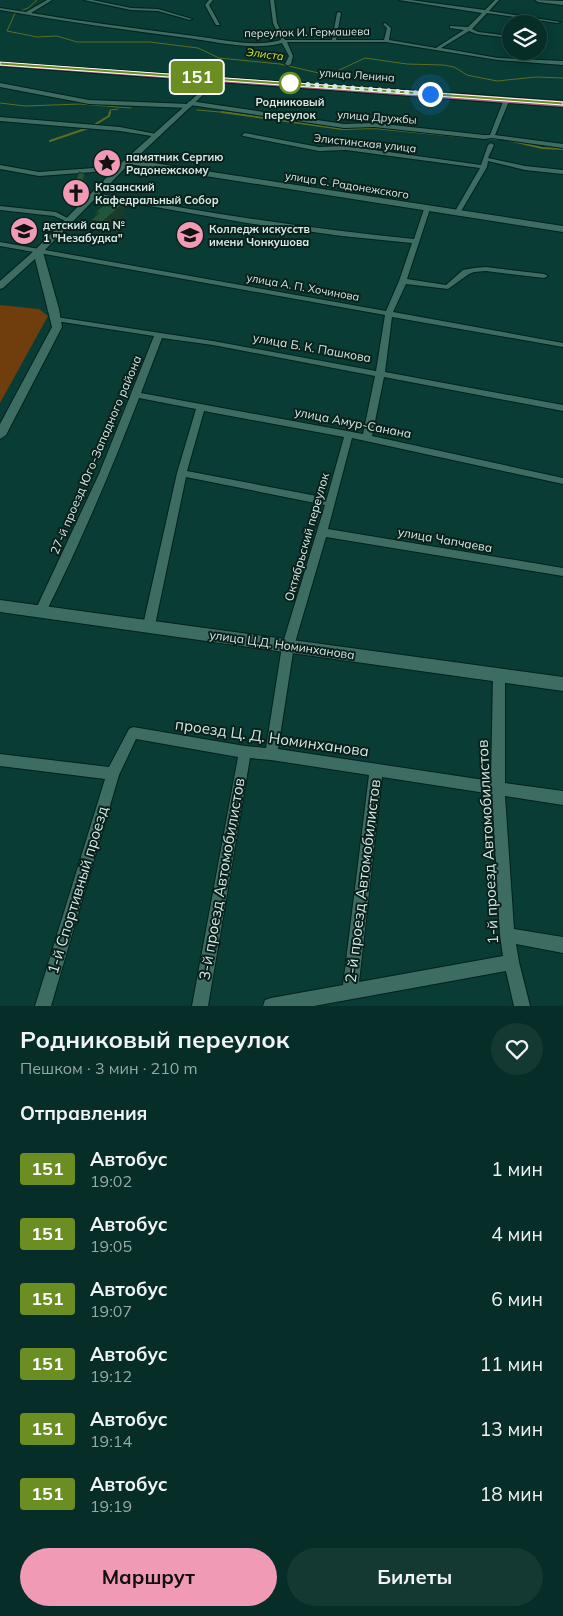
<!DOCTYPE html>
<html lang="ru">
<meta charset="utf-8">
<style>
body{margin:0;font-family:Mulish,sans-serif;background:#143933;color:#f1f3f6;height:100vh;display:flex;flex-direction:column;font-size:19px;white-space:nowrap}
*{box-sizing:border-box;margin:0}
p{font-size:16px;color:#98a8a7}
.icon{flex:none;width:28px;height:28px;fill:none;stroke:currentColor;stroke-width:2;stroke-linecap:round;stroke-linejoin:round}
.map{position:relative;height:1006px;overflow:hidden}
.panel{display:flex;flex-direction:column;background:#062d27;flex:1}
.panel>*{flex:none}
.badge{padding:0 10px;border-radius:4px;font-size:18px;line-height:32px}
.fabs{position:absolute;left:502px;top:15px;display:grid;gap:10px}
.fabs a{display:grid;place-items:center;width:45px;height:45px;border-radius:50%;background:#062d27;box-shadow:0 2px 12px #0003,0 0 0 1px #274944;font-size:25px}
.you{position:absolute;width:25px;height:25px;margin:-12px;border:4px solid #fff;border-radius:50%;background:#1a73e8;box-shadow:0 0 0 8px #1a73e833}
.map>.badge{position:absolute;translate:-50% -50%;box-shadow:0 0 0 2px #fff}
h2{padding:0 20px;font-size:19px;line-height:45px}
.round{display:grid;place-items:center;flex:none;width:52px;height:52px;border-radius:26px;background:#143933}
.head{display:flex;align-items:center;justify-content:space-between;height:85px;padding:0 20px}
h1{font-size:24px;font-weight:700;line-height:38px}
.action{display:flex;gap:10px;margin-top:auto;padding:10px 20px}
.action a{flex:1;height:58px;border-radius:30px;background:#f09ab5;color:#111;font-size:20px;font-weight:700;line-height:58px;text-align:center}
.action a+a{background:#143933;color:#f1f3f6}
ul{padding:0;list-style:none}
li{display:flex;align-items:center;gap:15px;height:65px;padding:0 20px}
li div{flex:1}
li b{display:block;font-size:19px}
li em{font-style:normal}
li .badge{min-width:55px;font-weight:700;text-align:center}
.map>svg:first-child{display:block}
.green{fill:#6f3e0c}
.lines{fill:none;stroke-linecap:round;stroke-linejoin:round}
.stream-far1{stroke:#5e6d22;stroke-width:1}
.stream{stroke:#5e6d22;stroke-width:2}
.minor-casing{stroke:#00211c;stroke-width:2}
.tertiary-casing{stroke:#00211c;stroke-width:2}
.primary-casing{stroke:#00211c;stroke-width:2}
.minor{fill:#3d6c63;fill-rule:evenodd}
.tertiary{fill:#3d6c63;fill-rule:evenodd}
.primary{fill:#a2647e;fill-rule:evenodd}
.wall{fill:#1e4834}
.shaded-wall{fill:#183b2a}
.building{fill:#23543c;stroke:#183b2a}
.line{fill:#6b8e23;stroke:#fff}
.walk{stroke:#d3ebe5;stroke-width:5;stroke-dasharray:0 9}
.stop-dot{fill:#fff;stroke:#6b8e23;stroke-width:2.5}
.labels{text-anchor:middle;stroke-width:4;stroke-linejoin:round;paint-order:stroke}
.far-street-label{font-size:11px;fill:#d3ebe5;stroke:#0b1f1b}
.far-water-label{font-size:11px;font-style:italic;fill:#c4e526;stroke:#0b1f1b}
.far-stop-label{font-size:11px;font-weight:bold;fill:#d3ebe5;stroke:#0b1f1b}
.far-poi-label{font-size:11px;font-weight:bold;fill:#d3ebe5;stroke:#0b1f1b;text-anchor:start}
.street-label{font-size:12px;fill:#d3ebe5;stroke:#0b1f1b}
.near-street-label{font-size:15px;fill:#d3ebe5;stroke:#0b1f1b}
</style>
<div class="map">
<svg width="563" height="1006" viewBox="0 0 563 1006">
<rect width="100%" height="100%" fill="#083c34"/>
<polygon class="green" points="0,305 39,309 48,316 0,403"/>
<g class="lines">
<g class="stream-far1">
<polyline points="37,0 28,8 15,13 7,31 37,37 57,36 77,42 150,42 198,48 219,58 280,64 323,74 335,72 365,58 407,64 443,65 454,67 467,75 497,81 536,77 563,78"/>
<polyline points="0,103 25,106 80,104 131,108"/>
<polyline points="197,110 231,113"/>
<polyline points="110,113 110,110 118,109"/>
</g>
<g class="stream">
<polyline points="222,112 342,129 374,128 466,137"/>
<polyline points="486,138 498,139"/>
<polyline points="504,139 542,148 563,149"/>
<polyline points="50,141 91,127 109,116 110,112"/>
</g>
<g class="minor-casing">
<g id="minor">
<path d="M47,0H52L31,13C85,22 140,29 194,36C222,39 254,48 281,40L273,23L270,0H274L277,23L285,40H332L337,13L339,12L341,13L336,40H384L387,28L383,24L385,23L391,28L389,40L436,48L464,30L450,28V26L468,27L482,13L399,0H410L485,10L495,0H499L489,11L560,22L558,23L487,13L472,29L478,32L511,36V38L477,34L469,31L441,48L498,58L563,61V65L498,60L386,42H287L293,56L291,64L288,66L285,64L289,56L282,43C253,51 218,42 188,38C125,30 63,21 0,10V8L26,12Z"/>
<polygon points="84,0 92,0 131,8 158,9 192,19 190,20 158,11 131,10"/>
<polygon points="209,0 213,0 209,5 220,25 216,25 205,5"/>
<polygon points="0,83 89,100 189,104 187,103 190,101 344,124 374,123 484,135 490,135 504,99 507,97 510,99 495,135 563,144 563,148 492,138 484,139 374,127 344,128 190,105 192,106 189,108 89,104 0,87"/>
<polygon points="0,117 120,127 161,135 158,137 120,131 0,121"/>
<polygon points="245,133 319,147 346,146 481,165 488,145 491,143 494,145 488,158 525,166 563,170 563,174 525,170 488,161 487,167 460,213 457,215 454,213 480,168 346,150 319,151 243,136 242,135"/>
<polygon points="0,165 39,172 121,166 124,168 121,170 39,176 0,169"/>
<path d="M94,193C200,211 306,229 414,239L424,209L427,207L430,209L407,279L446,285L463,270L474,268L486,267L544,274L548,276L544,278L486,271L474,272L469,274L448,289L406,284L393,312L563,343V347L392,317L385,372L563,405V411L384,377L372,436L563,478V484L352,438L328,529L563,568V576L326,537L294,646L278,749L491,781L493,675L495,671L499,670L503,671L505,675V783L563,791V805L505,796L514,929L563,937V953L516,944L519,962L530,1006H514L506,971L314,1006H263L265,1000L271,998L343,985L369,775L271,760L250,758L208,1006H192L238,757L136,739L119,775L51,1006H35L105,779L0,766V754L109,767L129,729L133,727L245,746L266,748L282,646L325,505L186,477L155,625L153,628L149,630L145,628L143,625L177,473L196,409L139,398C111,471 80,544 45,614L41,616L37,614L35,611L99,474L154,336L56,321L52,319L56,317L213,341L376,371L385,315L0,246V242L386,311L399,281L412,243L342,236L247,223L92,196L91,195ZM162,338L213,345L375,376L363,434L141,393ZM204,411L344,437L327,498L187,471ZM382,777L492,794L500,935L503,956L359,982Z"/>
<polygon points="0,206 56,212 71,220 68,222 54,216 0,210"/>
</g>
</g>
<g class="tertiary-casing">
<g id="tertiary">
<polygon points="535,0 563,1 563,5 538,2"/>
<polygon points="218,76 220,77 220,79 134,160 563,226 563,232 129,164 43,252 59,309 62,327 6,435 0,439 0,424 52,327 35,259 3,288 0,289 0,281 35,250 118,166"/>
<polygon points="0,600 563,677 563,691 0,612"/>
</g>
</g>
<g class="primary-casing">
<polygon id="primary" points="0,62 563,101 563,107 0,66"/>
</g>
<use href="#minor" class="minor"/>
<use href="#tertiary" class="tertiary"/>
<use href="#primary" class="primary"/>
</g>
<g class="wall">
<polygon points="86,180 80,198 73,198 72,191"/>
<polygon points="123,204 125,213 104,232 93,229 91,220 96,216 95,212"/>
</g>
<g class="shaded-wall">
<polygon points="85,174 86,180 80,198 79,191"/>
<polygon points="123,204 125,213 104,232 102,222"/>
</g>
<g class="building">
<polygon points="79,172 85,174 79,191 72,191"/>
<polygon points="112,201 123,204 102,222 91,220 99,213 95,212 103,206 106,206"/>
</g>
<polygon class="line" points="0,62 563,102 563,105 0,65"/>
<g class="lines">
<polyline class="walk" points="290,83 430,94"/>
</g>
<defs>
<g id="sight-disc" transform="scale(1.4375)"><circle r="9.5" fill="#f09ab5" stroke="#0b1f1b"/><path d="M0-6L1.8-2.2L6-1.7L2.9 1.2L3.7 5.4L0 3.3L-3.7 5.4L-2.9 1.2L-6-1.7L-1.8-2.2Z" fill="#111"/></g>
<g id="church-disc" transform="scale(1.4375)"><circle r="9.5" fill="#f09ab5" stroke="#0b1f1b"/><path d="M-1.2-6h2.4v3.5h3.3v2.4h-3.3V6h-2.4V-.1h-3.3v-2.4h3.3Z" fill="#111"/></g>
<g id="school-disc" transform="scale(1.4375)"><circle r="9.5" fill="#f09ab5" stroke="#0b1f1b"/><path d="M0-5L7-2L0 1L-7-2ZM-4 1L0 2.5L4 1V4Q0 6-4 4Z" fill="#111"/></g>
<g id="university-disc" transform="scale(1.4375)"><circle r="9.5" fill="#f09ab5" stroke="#0b1f1b"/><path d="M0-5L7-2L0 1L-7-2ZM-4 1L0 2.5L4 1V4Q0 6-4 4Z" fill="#111"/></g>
</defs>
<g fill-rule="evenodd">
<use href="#sight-disc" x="107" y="163"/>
<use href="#church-disc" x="76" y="193"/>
<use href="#school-disc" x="24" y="231"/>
<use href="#university-disc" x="190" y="235"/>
</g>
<circle class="stop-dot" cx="290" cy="83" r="10"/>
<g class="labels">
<g class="far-street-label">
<text transform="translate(307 32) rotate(-1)" y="4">переулок И. Гермашева</text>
<text transform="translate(357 75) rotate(4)" y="4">улица Ленина</text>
<text transform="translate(377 117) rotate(4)" y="4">улица Дружбы</text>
<text transform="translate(365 143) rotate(6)" y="4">Элистинская улица</text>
<text transform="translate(347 185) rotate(9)" y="4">улица С. Радонежского</text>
<text transform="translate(303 287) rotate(10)" y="4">улица А. П. Хочинова</text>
</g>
<g class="far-water-label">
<text transform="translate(265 54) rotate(7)" y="4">Элиста</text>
</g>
<g class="far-stop-label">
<text x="290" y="106">Родниковый<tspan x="290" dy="13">переулок</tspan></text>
</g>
<g class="far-poi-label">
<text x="126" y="161">памятник Сергию<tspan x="126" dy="13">Радонежскому</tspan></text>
<text x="95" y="191">Казанский<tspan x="95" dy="13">Кафедральный Собор</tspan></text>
<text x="43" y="229">детский сад №<tspan x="43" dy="13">1 "Незабудка"</tspan></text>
<text x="209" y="233">Колледж искусств<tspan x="209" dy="13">имени Чонкушова</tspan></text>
</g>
<g class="street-label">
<text transform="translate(312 348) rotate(10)" y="4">улица Б. К. Пашкова</text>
<text transform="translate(353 423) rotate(11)" y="4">улица Амур-Санана</text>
<text transform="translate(96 455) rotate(-67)" y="4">27-й проезд Юго-Западного района</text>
<text transform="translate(307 537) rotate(-74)" y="4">Октябрьский переулок</text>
<text transform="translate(445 540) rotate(10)" y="4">улица Чапчаева</text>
<text transform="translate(282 645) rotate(8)" y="4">улица Ц.Д. Номинханова</text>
</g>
<g class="near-street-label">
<text transform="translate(272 738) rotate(8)" y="5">проезд Ц. Д. Номинханова</text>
<text transform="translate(488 842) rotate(-93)" y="5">1-й проезд Автомобилистов</text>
<text transform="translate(222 879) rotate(-80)" y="5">3-й проезд Автомобилистов</text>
<text transform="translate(363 881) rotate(-83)" y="5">2-й проезд Автомобилистов</text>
<text transform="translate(78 890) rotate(-73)" y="5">1-й Спортивный проезд</text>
</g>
</g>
</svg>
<div class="fabs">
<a><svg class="icon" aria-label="layers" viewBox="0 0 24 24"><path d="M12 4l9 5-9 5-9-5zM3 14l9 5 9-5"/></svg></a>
</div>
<div class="you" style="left:430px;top:94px"></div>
<b class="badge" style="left:197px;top:77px;background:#6b8e23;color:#fff">151</b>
</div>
<section class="panel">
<div class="head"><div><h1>Родниковый переулок</h1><p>Пешком · 3 мин · 210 m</p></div><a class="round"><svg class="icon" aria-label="heart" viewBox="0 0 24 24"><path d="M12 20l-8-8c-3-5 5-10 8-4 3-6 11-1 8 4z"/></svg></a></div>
<h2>Отправления</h2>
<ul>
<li><span class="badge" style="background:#6b8e23;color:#fff">151</span><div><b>Автобус</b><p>19:02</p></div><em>1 мин</em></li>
<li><span class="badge" style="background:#6b8e23;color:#fff">151</span><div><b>Автобус</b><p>19:05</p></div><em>4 мин</em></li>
<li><span class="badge" style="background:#6b8e23;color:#fff">151</span><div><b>Автобус</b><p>19:07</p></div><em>6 мин</em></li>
<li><span class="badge" style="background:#6b8e23;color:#fff">151</span><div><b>Автобус</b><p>19:12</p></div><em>11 мин</em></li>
<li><span class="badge" style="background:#6b8e23;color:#fff">151</span><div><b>Автобус</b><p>19:14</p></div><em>13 мин</em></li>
<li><span class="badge" style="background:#6b8e23;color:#fff">151</span><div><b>Автобус</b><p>19:19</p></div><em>18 мин</em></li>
</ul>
<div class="action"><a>Маршрут</a><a>Билеты</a></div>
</section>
